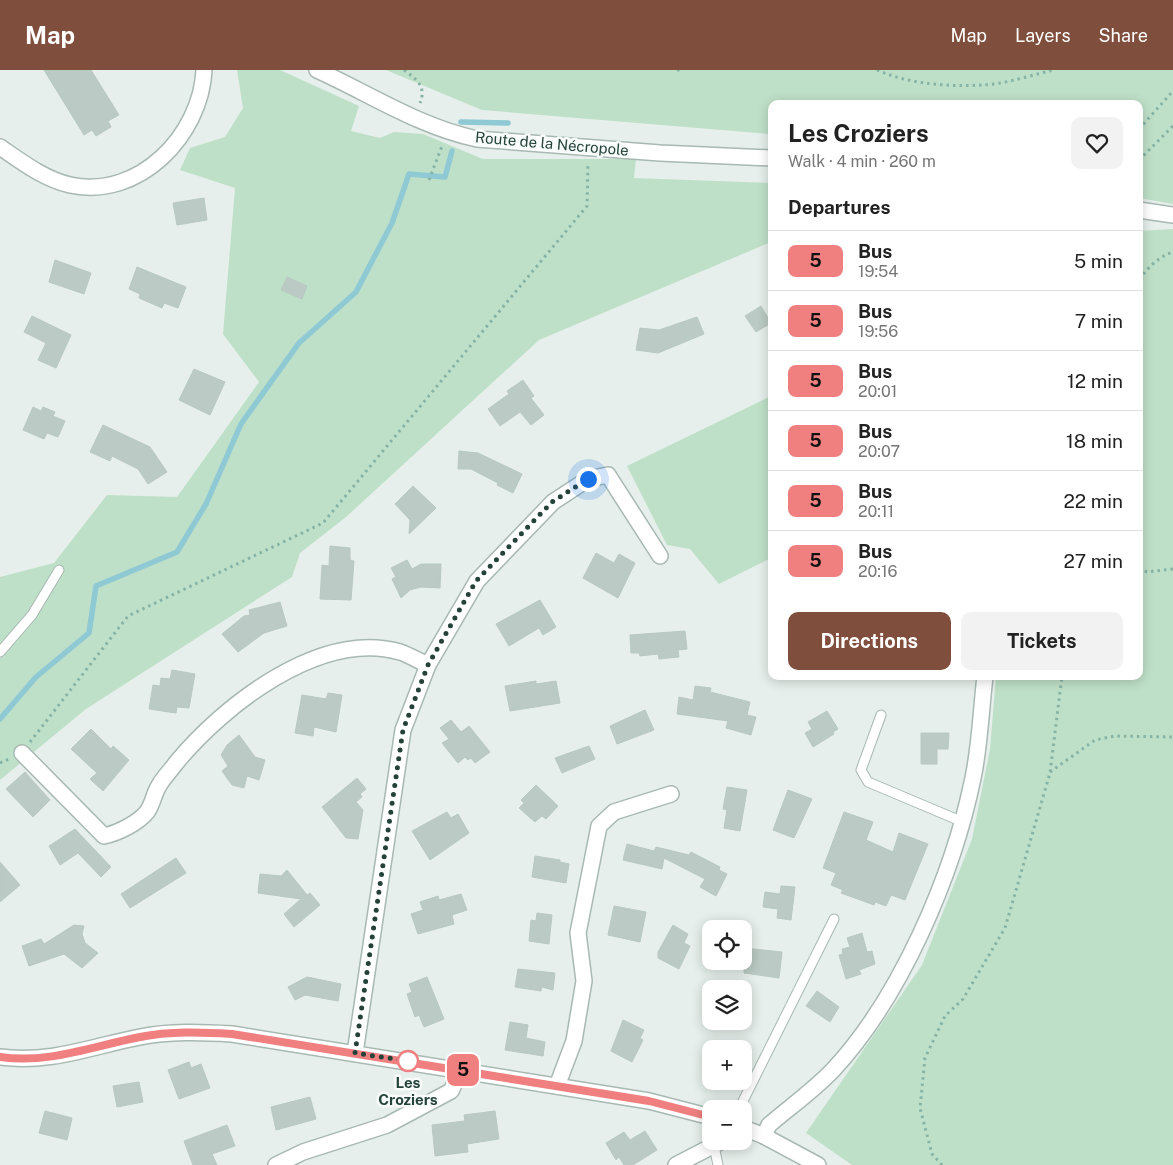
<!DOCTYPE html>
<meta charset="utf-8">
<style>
body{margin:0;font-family:"Public Sans",sans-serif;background:#f2f2f2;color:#222;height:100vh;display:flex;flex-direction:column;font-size:19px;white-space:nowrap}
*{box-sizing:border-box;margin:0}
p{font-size:16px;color:#767676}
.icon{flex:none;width:28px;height:28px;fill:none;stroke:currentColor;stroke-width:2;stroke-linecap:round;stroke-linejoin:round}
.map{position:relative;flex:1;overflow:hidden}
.panel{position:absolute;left:768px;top:30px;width:375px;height:580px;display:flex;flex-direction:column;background:#fff;border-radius:10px;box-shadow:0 2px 12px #0003}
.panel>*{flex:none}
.badge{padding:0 10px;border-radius:8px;font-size:18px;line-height:32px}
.buttons{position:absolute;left:702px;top:850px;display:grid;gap:10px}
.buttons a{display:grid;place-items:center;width:50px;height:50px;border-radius:10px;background:#fff;box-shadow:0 2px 12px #0003;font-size:25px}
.you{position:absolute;width:25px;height:25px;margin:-12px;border:4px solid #fff;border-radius:50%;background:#1a73e8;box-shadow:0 0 0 8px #1a73e833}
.map>.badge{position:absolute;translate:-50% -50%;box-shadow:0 0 0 2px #fff}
h2{padding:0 20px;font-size:19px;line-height:45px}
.round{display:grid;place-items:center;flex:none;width:52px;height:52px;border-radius:10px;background:#f2f2f2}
.overview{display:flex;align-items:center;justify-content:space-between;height:85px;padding:0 20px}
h1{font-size:24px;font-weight:700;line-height:38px}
.primary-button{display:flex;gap:10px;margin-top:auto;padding:10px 20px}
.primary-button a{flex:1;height:58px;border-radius:10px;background:#804e3d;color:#fff;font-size:20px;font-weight:700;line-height:58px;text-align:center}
.primary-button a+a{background:#f2f2f2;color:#222}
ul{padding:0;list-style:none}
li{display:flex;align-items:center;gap:15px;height:60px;padding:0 20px;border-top:1px solid #e0e0e0}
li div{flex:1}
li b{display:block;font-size:19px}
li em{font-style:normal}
li .badge{min-width:55px;font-weight:700;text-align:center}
header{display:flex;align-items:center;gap:30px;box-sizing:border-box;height:70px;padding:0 25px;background:#804e3d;color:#fff}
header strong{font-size:24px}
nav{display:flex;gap:28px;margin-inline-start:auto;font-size:18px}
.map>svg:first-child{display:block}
.green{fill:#bfe0c8}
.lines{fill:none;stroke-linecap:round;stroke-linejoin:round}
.stream{stroke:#8ec9d4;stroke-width:5.5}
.building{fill:#bbcac4;stroke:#b8c9c2}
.service-casing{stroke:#a8b8b2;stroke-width:11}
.minor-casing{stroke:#a8b8b2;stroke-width:18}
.tertiary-casing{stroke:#a8b8b2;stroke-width:18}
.path{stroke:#86b3a5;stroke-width:3;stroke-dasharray:2.5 4;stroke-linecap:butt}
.service{stroke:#fff;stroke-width:9}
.minor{stroke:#fff;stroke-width:15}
.tertiary{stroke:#fff;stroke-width:15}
.line-casing{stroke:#fff;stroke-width:11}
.line{stroke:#f08080;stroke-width:8}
.walk{stroke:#24423a;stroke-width:5;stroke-dasharray:0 9}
.stop-dot{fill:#fff;stroke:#f08080;stroke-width:2.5}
.labels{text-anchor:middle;stroke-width:5;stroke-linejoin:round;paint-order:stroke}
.street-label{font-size:15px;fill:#24423a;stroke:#f7fbf9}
.stop-label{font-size:15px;font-weight:bold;fill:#24423a;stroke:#f7fbf9}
</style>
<header>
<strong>Map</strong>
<nav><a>Map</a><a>Layers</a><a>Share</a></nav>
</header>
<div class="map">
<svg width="1173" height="1095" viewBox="0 0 1173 1095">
<rect width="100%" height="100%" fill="#e6efeb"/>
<g class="green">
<polygon points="237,0 280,0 359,36 351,61 380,68 394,62 423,64 483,89 636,89 634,108 771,113 771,172 539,270 346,447 300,483 292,507 86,639 0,710 0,507 54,493 107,425 177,427 259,312 223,264 235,118 180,100 190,78 225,67 243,38"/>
<polygon points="386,0 1173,0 1173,134 1139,128 1139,34 771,34 771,64 482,40"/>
<polygon points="1173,159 1173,1095 852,1095 806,1063 922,895 972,769 990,679 996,606 1139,606 1139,161"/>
<polygon points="771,326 771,488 719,514 690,479 667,475 627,396"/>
</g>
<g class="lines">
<g class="stream">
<polyline points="461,52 508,53"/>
<polyline points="0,649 36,607 89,563 96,516 177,482 206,434 241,354 299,273 356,222 392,153 409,104 445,107 452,81"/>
</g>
</g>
<g class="building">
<polygon points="44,0 91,0 119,45 108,51 111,57 96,66 92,60 84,65"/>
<polygon points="204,128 207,150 177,155 173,133"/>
<polygon points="55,190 91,203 84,224 49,212"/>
<polygon points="137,197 186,217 178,238 164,233 162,238 139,228 140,224 129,219"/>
<polygon points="287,207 307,216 302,229 281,220"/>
<polygon points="761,236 771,253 756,262 745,246"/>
<polygon points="32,246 71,265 56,298 38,290 46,273 24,262"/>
<polygon points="697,247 704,264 658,283 636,280 640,258 659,260"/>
<polygon points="194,299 225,312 210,345 179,330"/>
<polygon points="523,310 534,326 531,328 544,345 531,355 520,342 500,356 488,339 509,324 507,321"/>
<polygon points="33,337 41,341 43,337 55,342 53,346 65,351 58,367 47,363 44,369 23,360"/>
<polygon points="103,355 150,377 167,402 148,414 138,399 112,386 110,391 90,382"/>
<polygon points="459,381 478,383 522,404 513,423 497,415 498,413 471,399 458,399"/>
<polygon points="413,416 436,438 409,464 410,450 395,434"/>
<polygon points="330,476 350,478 350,490 354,491 351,530 320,529 322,495 329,496"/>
<polygon points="596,483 614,493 619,484 635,493 618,528 583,508"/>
<polygon points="407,490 412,499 421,494 441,494 440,518 421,517 410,520 401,528 392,509 396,507 391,498"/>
<polygon points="540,530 556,557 543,565 539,558 509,576 496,554"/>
<polygon points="280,532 287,556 264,563 238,582 222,564 244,546 250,545 249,540"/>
<polygon points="685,561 687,579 678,580 679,587 659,589 658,584 640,586 639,583 631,583 630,565"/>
<polygon points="172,600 195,604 189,638 177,637 176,643 149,639 153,615 160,616 161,608 170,609"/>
<polygon points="536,611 536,614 556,611 560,633 510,641 505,616"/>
<polygon points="695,616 711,618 710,622 750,632 747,645 756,647 751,665 726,658 728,651 677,644 679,627 693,630"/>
<polygon points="328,623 342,625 336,662 314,657 313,666 295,663 302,625 326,629"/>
<polygon points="645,640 654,660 617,674 610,656"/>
<polygon points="827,641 838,659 833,662 834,664 813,677 805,663 812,659 808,652"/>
<polygon points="451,650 461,662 469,656 490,682 475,693 471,688 468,690 465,687 458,693 442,673 449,669 440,658"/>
<polygon points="91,659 111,679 113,676 129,690 103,721 90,709 97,703 71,679"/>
<polygon points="921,663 949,663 948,679 937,679 937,694 921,694"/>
<polygon points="239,665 255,687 265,690 259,710 247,706 244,718 232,715 222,701 228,696 221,685 227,675"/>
<polygon points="589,676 595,689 562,703 555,688"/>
<polygon points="25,702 50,730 33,747 6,719"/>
<polygon points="357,708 366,719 360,724 362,727 356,732 363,740 358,769 346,768 322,737"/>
<polygon points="536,715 558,736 546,749 542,746 535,752 519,738 524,733 521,730"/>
<polygon points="727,717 747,720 740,761 724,758 727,740 723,739"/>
<polygon points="788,720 812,729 794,768 773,760"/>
<polygon points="447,742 451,748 458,744 469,763 430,790 412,761"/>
<polygon points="844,742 873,752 866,770 893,782 899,763 928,774 905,830 891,825 886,836 875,832 874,835 841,823 843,820 831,815 836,803 823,798"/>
<polygon points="75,759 111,797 101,807 78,783 60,795 49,776"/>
<polygon points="627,774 654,781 656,777 689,785 691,782 720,797 719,800 727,804 716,826 700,817 705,809 664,788 662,799 623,790"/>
<polygon points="535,786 560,790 560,792 569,794 566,813 532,807"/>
<polygon points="176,788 186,803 130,838 121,824"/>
<polygon points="0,792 20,815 0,832"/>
<polygon points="287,800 307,825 310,823 320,835 294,857 284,844 301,829 258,823 260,804 281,806"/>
<polygon points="781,816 795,817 791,850 777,848 778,839 763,837 765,822 780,824"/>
<polygon points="461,824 467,840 452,845 454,854 418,864 411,844 423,840 420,832 438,826 439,830"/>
<polygon points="614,836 646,842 640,872 608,865"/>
<polygon points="537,843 552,845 549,874 529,871 531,850 536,851"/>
<polygon points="74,855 84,856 82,864 85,873 98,883 82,898 64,884 29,896 22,876 41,869 44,874"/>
<polygon points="673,855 688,864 684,873 690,876 679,899 658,888 658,882"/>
<polygon points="862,863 867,882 872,881 875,894 859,900 861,904 846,909 839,885 843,884 842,879 850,877 847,868"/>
<polygon points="744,878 782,882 779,908 744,903"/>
<polygon points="518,899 555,903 553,920 542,917 541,921 515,917"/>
<polygon points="307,907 341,914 338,931 305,925 295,930 288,917"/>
<polygon points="427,907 444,949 424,957 419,945 415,947 407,924 412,922 409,914"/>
<polygon points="817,921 839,937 830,952 806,936"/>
<polygon points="623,950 644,960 640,968 643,970 632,992 611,981"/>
<polygon points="510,952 528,955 526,968 545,972 543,986 505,980"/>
<polygon points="189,992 191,998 201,994 210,1018 179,1029 168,1000"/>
<polygon points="139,1012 143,1032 117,1037 113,1016"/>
<polygon points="310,1027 316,1049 276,1060 271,1037"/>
<polygon points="45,1041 72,1048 67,1070 39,1063"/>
<polygon points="495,1041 499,1069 467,1074 468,1082 435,1086 432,1055 465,1051 464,1045"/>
<polygon points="227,1055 235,1076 212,1084 217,1095 193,1095 184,1071"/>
<polygon points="645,1061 657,1080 633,1095 624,1095 619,1087 616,1090 606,1073 624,1062 630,1070"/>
</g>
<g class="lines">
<g class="service-casing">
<g id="service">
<polyline points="0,582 32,545 59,500"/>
<polyline points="881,645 861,700 868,712 963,752"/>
<polyline points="739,1039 834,849"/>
<polyline points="714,1076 718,1095"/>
</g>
</g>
<g class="minor-casing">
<g id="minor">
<path d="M317,0C370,24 420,57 477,69L660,83L771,88"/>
<path d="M0,77C22,92 44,109 70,115C139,130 201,65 204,0"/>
<polyline points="1139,140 1173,145"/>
<path d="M22,683L104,766C118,763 138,753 147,742C153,734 154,722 160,714C164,707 171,700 176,693C223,636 320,559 400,582C409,585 419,591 428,595"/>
<polyline points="355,983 403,660 428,595 477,511 553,432 588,409 608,405 660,486"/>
<polyline points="557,1016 574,971 584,911 578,863 599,756 614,742 671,724"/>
<path d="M764,1066L769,1055C790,1037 814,1020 833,1000C901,927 953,805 973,708C980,675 981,640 985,606"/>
<polyline points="276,1095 303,1082 387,1055 451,1021 461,1000"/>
<polyline points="676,1095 722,1071"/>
</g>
</g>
<g class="tertiary-casing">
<g id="tertiary">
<path d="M0,987C49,994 93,976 140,967C170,961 201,962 232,964L649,1031L711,1047"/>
<polyline points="744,1058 764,1066 818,1095"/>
</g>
</g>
<g class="path">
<path d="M404,0C416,9 427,16 420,33"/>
<polyline points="677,0 681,0"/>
<path d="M877,0C909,14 947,17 983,15C1006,14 1031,5 1054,0"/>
<polyline points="1139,59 1173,21"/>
<polyline points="1139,90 1173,56"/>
<polyline points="429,110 442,76"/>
<path d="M1139,209C1149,197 1158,187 1173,182"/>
<polyline points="1139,498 1147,502 1173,499"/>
<polyline points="30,672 128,546 323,453 587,136 588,93"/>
<polyline points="0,693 9,689"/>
<polyline points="1050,702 1095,670 1115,666 1173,667"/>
<polyline points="942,1095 932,1084 920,1038 925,988 945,946 963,929 1005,858 1050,703 1062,606"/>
</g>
<use href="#service" class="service"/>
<use href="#minor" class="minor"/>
<use href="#tertiary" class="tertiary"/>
</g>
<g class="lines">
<g class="line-casing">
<path id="line" d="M0,987C49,994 93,976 140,967C170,961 201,962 232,964L649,1031L711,1047"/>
</g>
<use href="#line" class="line"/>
<polyline class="walk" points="408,991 355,983 403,660 428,595 476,511 552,432 588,409"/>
</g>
<circle class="stop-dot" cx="408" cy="991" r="10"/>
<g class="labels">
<g class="street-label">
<text transform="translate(552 74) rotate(5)" y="5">Route de la Nécropole</text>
</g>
<g class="stop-label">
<text x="408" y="1018">Les<tspan x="408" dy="17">Croziers</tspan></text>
</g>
</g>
</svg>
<div class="buttons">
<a><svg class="icon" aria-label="locate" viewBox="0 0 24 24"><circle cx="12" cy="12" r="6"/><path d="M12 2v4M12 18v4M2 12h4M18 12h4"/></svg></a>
<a><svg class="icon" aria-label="layers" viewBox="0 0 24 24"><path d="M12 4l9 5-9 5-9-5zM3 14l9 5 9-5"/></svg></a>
<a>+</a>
<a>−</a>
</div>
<div class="you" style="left:588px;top:409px"></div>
<b class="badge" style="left:463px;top:1000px;background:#f08080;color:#111">5</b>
<section class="panel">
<div class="overview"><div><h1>Les Croziers</h1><p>Walk · 4 min · 260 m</p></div><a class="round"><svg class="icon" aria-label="heart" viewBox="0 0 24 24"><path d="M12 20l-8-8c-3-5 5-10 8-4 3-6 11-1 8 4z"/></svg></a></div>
<h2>Departures</h2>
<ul>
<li><span class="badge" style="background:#f08080;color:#111">5</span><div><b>Bus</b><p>19:54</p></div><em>5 min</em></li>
<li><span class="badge" style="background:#f08080;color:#111">5</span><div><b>Bus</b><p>19:56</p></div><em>7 min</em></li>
<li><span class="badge" style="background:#f08080;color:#111">5</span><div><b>Bus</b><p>20:01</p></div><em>12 min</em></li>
<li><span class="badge" style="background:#f08080;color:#111">5</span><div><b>Bus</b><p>20:07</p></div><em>18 min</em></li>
<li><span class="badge" style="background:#f08080;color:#111">5</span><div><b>Bus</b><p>20:11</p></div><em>22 min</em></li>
<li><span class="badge" style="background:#f08080;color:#111">5</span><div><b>Bus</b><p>20:16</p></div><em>27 min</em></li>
</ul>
<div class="primary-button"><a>Directions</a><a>Tickets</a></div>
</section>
</div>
